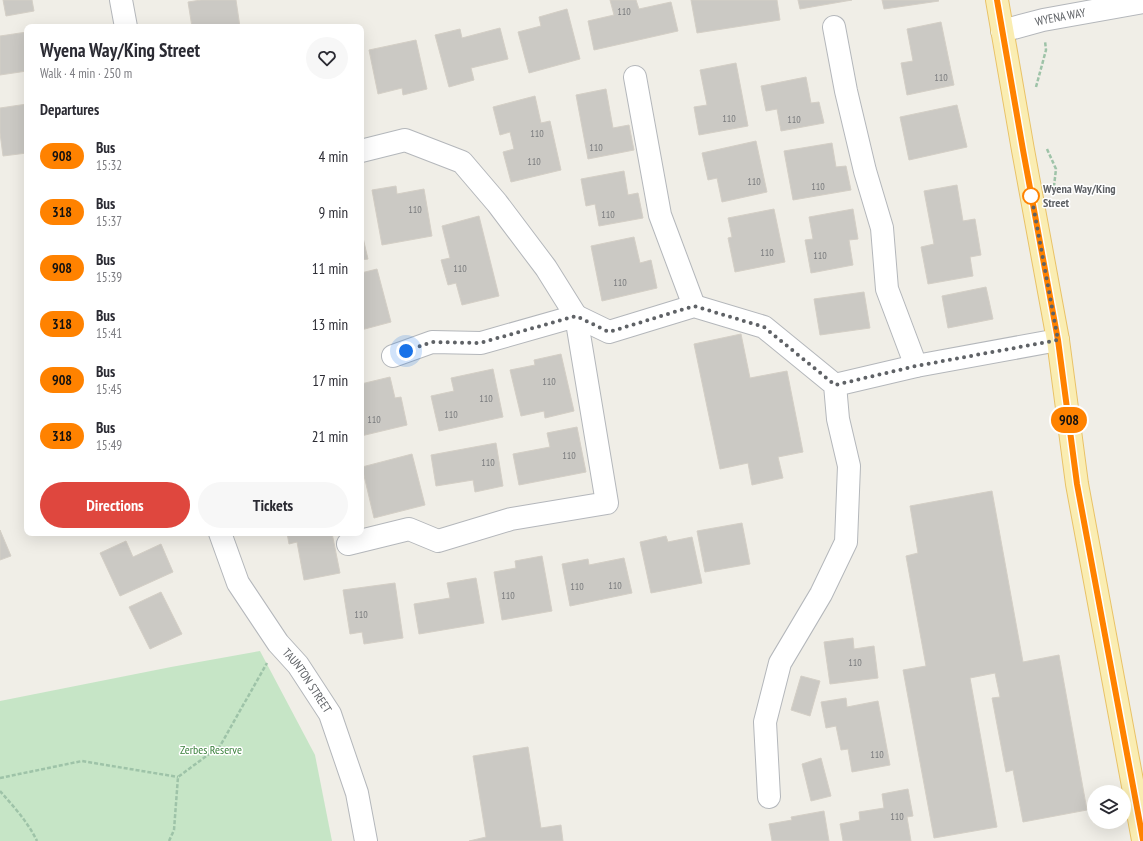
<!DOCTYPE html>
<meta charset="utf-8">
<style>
body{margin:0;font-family:"PT Sans Narrow",sans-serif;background:#f7f7f7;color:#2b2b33;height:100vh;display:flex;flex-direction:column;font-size:15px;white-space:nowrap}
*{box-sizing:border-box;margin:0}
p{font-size:13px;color:#7c7c81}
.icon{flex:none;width:22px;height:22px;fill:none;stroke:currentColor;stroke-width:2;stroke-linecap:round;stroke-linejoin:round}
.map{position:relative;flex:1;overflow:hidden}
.panel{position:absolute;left:24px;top:24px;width:340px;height:512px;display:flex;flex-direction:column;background:#fff;border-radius:8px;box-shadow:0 4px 16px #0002}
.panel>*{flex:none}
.badge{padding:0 8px;border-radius:13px;font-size:14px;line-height:26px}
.tools{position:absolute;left:1087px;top:785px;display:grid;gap:8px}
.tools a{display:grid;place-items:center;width:44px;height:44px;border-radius:50%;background:#fff;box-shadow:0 4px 16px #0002;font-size:20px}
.you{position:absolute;width:20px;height:20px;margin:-10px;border:3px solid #fff;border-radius:50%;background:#1a73e8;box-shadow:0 0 0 6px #1a73e833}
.map>.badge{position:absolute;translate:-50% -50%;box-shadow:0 0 0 2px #fff}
h2{padding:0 16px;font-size:15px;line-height:36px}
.round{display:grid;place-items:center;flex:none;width:42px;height:42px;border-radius:21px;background:#f7f7f7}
.headline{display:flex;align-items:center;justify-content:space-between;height:68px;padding:0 16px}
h1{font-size:19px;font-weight:600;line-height:30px}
.cta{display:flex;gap:8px;margin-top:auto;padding:8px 16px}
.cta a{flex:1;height:46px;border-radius:24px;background:#df473e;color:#fff;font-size:16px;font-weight:600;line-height:46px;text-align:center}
.cta a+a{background:#f7f7f7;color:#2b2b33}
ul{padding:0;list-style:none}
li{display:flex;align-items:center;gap:12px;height:56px;padding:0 16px}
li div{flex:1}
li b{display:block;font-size:15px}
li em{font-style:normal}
li .badge{min-width:44px;font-weight:700;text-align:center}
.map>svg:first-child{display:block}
.green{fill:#c6e5c6}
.building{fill:#cbc9c4;stroke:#d4cfc6}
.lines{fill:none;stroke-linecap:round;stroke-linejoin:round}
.minor-casing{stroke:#b4b7bb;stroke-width:24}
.major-casing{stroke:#e9c267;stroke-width:24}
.path{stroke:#9ec3a8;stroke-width:2.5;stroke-dasharray:4 2;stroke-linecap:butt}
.minor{stroke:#fff;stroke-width:22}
.major{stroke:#faedb2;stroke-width:22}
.line-casing{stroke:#fff;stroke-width:9}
.line{stroke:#ff8200;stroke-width:6}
.walk{stroke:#5f6266;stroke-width:4;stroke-dasharray:0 7.2}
.stop-dot{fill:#fff;stroke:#ff8200;stroke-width:2}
.labels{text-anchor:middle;stroke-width:3;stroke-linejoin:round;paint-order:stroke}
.number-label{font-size:10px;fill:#7a7c7e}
.street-label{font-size:12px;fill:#5f6266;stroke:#fff}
.stop-label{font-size:12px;font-weight:bold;fill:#5f6266;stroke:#fff;text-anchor:start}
.park-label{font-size:12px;fill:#3b813d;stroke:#fff}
</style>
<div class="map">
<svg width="1143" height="841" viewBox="0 0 1143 841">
<rect width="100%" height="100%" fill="#f0eee7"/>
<polygon class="green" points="260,651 315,755 332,841 0,841 0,701 171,667"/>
<g class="building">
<polygon points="3,0 32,0 34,11 6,16"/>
<polygon points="201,0 236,0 240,27 192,27 188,2"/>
<polygon points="610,0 636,0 639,9 671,2 678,31 594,50 588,21 614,15"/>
<polygon points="691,0 777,0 780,20 697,33"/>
<polygon points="798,0 852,0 800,9"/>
<polygon points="882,0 938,0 939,1 884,9"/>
<polygon points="567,9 580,59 529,73 518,32 541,26 539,17"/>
<polygon points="941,22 954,85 907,95 901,63 913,61 907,29"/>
<polygon points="500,28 508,59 471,68 474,80 449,87 435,35 460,29 462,38"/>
<polygon points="27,32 27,71 0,75 0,36"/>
<polygon points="416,40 427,89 403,95 402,88 378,94 369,50"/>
<polygon points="736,63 748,126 699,135 694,107 707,105 700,70"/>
<polygon points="806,77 811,103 819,102 824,123 781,131 777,109 766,111 761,86"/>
<polygon points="606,89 613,128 629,125 634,150 588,159 576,95"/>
<polygon points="535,96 541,123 550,121 561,170 511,182 503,152 514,149 510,132 500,135 493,107"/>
<polygon points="27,104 27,153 3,156 0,133 0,108"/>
<polygon points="957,105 967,147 909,160 900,117"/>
<polygon points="756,141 767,192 722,202 717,178 708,180 702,153"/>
<polygon points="832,143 836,167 846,166 851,190 793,200 784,151"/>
<polygon points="624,171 628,195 638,193 643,218 599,226 595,204 586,206 581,179"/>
<polygon points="957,185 963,221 975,219 981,255 970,257 973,276 928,284 921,247 934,244 924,191"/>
<polygon points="396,186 397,194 424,189 432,236 382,245 372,190"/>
<polygon points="774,209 785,262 735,272 728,238 732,237 728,218"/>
<polygon points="853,209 858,239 849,240 853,265 811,273 805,240 813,239 809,217"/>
<polygon points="479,216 499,296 462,305 456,283 448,285 441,260 450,258 442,226"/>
<polygon points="361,229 368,259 361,260"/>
<polygon points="634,237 640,263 651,260 657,288 602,301 591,246"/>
<polygon points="377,269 391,322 361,330 361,273"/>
<polygon points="986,287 993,319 948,328 942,296"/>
<polygon points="864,292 870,328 820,335 814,299"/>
<polygon points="741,334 750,378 787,371 803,452 778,457 783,478 752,485 748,463 720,469 694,344"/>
<polygon points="561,354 574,411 545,418 544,411 521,416 510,370 535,365 534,360"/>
<polygon points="493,369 503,417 439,431 431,396 454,391 451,378"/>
<polygon points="390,377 395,398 401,397 407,425 361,436 361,384"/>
<polygon points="577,427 586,472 519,485 513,454 550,447 547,433"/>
<polygon points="496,443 503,486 475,492 473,480 436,486 431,455"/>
<polygon points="412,454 425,505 374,518 362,467"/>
<polygon points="992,491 1023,662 1059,655 1087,810 1023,822 1013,770 1006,772 992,698 1000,697 995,673 970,678 997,827 934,838 903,670 926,666 906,556 918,553 910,506"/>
<polygon points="742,523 750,564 705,572 697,531"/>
<polygon points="0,530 11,556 0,560"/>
<polygon points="287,533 332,533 340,573 304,580 297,542 289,544"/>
<polygon points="666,536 668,542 692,537 702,583 651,593 640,542"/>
<polygon points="126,541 133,557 161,544 173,572 120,596 100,553"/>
<polygon points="542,556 552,611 502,620 494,572 516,568 515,561"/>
<polygon points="624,558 632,593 570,606 562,564 588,559 589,565"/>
<polygon points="476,578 484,623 419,634 414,604 450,598 447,583"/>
<polygon points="395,583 403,638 364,644 362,632 350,634 343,590"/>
<polygon points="161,592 182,634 150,649 129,607"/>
<polygon points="853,638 854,649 874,646 878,678 830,684 824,642"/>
<polygon points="801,676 820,681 810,716 791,710"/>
<polygon points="846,698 847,707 878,701 890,765 852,772 848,749 841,750 836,726 826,728 821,702"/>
<polygon points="528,747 541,828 561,825 563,841 469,841 486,837 473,756"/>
<polygon points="821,758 831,796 811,801 802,764"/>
<polygon points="908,789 913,816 907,817 911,841 843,841 840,824 860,820 859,812 884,808 882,794"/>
<polygon points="824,811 829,841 772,841 769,824 792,820 791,817"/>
</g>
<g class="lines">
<g class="minor-casing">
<g id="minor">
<polyline points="121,0 126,27"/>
<polyline points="834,27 846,91 865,171 882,228 887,289 916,366"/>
<path id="s1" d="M1002,31L1043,20L1143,2"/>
<polyline points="635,77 660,215 694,306"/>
<polyline points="393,356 432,342 481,343 576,316 609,332 694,306 764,327 835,385 838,419 849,466 846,542 821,594 780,663 765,722 769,797"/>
<polyline points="835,385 916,366 1058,340"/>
<path id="s2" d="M220,533L238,583L278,643L298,665L330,714L357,793L366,841"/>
<polyline points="348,544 409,529 438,541 511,519 607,503 576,316 546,268 497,203 462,162 405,140 361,151"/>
</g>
</g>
<g class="major-casing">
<polyline id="major" points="997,0 1023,150 1058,340 1077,484 1143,840"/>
</g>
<g class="path">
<polyline points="1036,87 1046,50 1045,41"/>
<polyline points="1047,149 1056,169 1054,186"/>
<polyline points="0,778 82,761 178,777"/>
<path d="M0,791C13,806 28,822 37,841"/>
<polyline points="169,841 174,830 178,777 220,746 267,663"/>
</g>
<use href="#minor" class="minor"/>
<use href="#major" class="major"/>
</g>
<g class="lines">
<g class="line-casing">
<polyline id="line" points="997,0 1023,150 1058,340 1077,484 1143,840"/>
</g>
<use href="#line" class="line"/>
<polyline class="walk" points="406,351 432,342 480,343 576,316 609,332 694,306 764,327 835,385 916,366 1058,340 1031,194 1031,196"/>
</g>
<circle class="stop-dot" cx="1031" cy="196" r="8"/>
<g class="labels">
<g class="number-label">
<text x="624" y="15">110</text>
<text x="941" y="81">110</text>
<text x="729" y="122">110</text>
<text x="794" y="123">110</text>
<text x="537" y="137">110</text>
<text x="596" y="151">110</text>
<text x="534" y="165">110</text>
<text x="754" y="185">110</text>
<text x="818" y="190">110</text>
<text x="415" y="213">110</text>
<text x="608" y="218">110</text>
<text x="767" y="256">110</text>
<text x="820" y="259">110</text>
<text x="460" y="272">110</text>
<text x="620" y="286">110</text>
<text x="549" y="385">110</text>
<text x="486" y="402">110</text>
<text x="451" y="418">110</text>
<text x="374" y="423">110</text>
<text x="569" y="459">110</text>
<text x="488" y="466">110</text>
<text x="615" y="589">110</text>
<text x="577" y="590">110</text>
<text x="508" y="599">110</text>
<text x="361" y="618">110</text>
<text x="855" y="666">110</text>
<text x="877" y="758">110</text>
<text x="897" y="820">110</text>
</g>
<g class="street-label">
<text dy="4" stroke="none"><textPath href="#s1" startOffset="60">WYENA WAY</textPath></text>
<text dy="4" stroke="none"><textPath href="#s2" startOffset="173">TAUNTON STREET</textPath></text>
</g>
<g class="stop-label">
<text x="1043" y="193">Wyena Way/King<tspan x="1043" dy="14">Street</tspan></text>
</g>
<g class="park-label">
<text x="211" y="754">Zerbes Reserve</text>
</g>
</g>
</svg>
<div class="tools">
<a><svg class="icon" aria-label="layers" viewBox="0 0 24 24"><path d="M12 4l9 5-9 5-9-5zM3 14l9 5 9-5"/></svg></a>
</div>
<div class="you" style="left:406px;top:351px"></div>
<b class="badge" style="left:1069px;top:420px;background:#ff8200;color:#111">908</b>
<section class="panel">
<div class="headline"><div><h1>Wyena Way/King Street</h1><p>Walk · 4 min · 250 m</p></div><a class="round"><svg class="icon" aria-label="heart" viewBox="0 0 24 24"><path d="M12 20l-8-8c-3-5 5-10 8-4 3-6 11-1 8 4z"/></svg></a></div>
<h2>Departures</h2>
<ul>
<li><span class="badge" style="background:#ff8200;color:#111">908</span><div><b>Bus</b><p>15:32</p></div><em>4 min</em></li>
<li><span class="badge" style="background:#ff8200;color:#111">318</span><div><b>Bus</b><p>15:37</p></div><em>9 min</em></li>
<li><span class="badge" style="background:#ff8200;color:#111">908</span><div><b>Bus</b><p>15:39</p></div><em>11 min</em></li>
<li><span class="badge" style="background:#ff8200;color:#111">318</span><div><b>Bus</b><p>15:41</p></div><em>13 min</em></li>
<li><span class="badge" style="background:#ff8200;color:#111">908</span><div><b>Bus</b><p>15:45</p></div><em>17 min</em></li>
<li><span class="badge" style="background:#ff8200;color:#111">318</span><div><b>Bus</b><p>15:49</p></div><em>21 min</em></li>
</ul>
<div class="cta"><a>Directions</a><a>Tickets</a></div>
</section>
</div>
